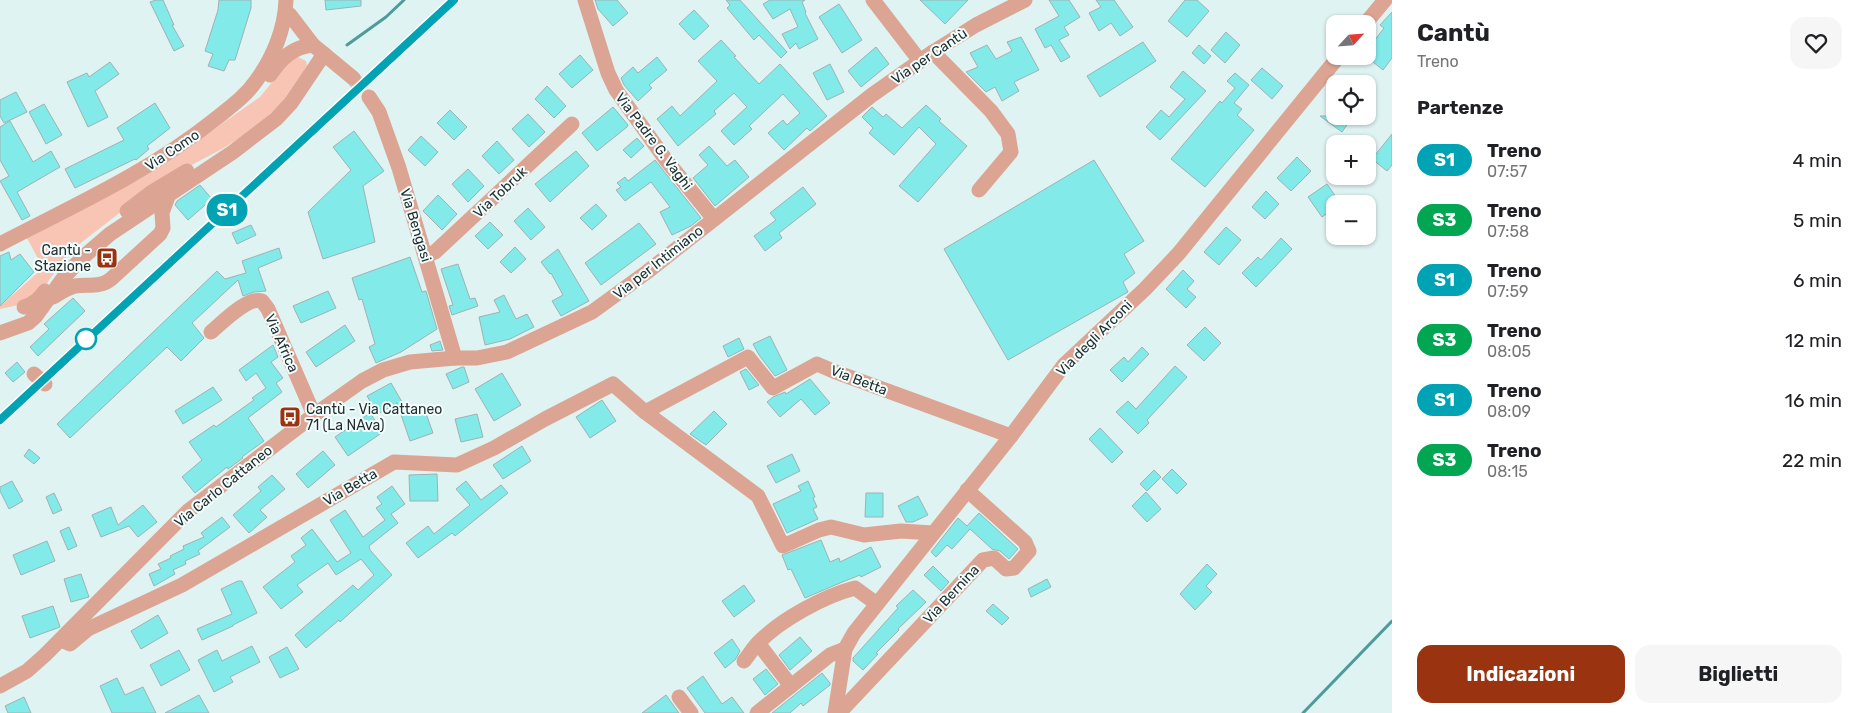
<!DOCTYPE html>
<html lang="it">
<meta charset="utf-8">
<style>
body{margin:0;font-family:Rubik,sans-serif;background:#f6f6f6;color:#202124;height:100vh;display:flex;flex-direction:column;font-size:19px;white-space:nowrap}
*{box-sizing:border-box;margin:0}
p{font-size:16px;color:#757577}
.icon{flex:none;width:28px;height:28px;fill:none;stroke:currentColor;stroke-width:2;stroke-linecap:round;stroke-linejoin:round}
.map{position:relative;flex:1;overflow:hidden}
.sheet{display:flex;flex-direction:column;background:#fff;width:475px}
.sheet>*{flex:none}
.badge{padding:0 10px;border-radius:16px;font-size:18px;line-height:32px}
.needle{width:32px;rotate:64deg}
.tools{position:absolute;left:1326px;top:15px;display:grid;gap:10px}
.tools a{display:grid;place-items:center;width:50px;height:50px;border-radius:10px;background:#fff;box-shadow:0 1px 4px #0004;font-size:25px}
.map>.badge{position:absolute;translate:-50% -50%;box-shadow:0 0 0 2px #fff}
h2{padding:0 25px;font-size:19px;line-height:45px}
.round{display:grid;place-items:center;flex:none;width:52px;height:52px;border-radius:15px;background:#f6f6f6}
.head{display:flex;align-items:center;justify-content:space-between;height:85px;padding:0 25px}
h1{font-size:24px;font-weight:700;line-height:38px}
.action{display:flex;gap:10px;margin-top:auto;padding:10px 25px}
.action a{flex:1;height:58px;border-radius:15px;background:#9a3310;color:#fff;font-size:20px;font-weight:700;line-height:58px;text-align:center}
.action a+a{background:#f6f6f6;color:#202124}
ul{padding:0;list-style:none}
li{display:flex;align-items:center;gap:15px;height:60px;padding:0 25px}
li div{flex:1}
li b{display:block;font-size:19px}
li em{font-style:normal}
li .badge{min-width:55px;font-weight:700;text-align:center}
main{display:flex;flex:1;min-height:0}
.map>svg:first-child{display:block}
.green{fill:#f8c5b5}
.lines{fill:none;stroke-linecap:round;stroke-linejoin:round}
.stream{stroke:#4e9b9b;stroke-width:3}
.building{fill:#82ebea;stroke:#9eb2b2}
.minor-tunnel{stroke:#b9cbcb;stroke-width:15;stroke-dasharray:15 8;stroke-linecap:butt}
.minor{stroke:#dca493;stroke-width:15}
.rail-casing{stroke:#495454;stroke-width:5}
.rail{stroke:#f2fefe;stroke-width:3;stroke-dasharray:9;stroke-linecap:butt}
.line-casing{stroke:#fff;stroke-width:11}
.line{stroke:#00a3b4;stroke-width:8}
.stop-dot{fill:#fff;stroke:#00a3b4;stroke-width:2.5}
.labels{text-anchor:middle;stroke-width:4;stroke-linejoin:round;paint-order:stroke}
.street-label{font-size:14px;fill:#252d2d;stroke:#f2fefe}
.poi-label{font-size:14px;fill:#252d2d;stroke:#f2fefe;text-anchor:end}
</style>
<main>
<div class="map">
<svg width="1392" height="713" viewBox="0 0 1392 713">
<rect width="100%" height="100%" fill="#def3f2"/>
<polygon class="green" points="298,57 306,61 307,65 296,86 278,107 248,133 222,149 186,168 126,208 82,242 67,256 49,280 45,289 28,303 0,309 0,306 43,268 27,238 138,180 169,161 260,97 277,76 283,65"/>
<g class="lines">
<g class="stream">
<polyline points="347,45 386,17 404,0"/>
<polyline points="1303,713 1392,621"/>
</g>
</g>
<g class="building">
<polygon points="156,0 163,0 174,25 172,25 184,46 174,51 150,2"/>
<polygon points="219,0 251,0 251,8 235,60 229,60 224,71 208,66 213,54 205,51 218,10"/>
<polygon points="325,0 361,0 361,6 326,10"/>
<polygon points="595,0 617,0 628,13 613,26 598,9"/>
<polygon points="726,0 740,0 787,52 781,58 759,35 754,40 727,8 730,5"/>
<polygon points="770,0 805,0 802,2 806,12 805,13 818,39 799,49 796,43 790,49 782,34 798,27 790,9 773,19 763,4"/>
<polygon points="920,0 968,0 945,24"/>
<polygon points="1049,0 1069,0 1080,17 1064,27 1069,35 1059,40 1070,57 1061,62 1051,45 1045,48 1035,29 1059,16"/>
<polygon points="1096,0 1114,0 1133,27 1120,36 1111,23 1099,31 1089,13 1101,7"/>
<polygon points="1185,0 1197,0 1209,11 1187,37 1168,21"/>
<polygon points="839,4 862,40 842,53 819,17"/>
<polygon points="694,10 709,26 694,40 679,24"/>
<polygon points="1392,12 1392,58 1383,70 1368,58 1368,49 1384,28 1380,25"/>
<polygon points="1226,32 1240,45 1225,63 1211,50"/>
<polygon points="1021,37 1039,70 1014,82 1019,91 1002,101 995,87 986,92 966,72 978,67 970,53 987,45 996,59 1012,51 1007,42"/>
<polygon points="721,40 736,56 734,57 759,84 780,64 827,116 810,131 807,128 784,150 768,133 783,120 787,125 800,113 783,94 749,126 752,129 734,145 721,131 747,107 734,93 714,111 716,114 678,146 657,119 672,106 680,116 717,81 698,61"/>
<polygon points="1143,42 1156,61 1100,97 1087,76"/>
<polygon points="1199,45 1211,56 1204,64 1192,53"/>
<polygon points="876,47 889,64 861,87 848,71"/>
<polygon points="580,55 593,70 572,88 559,74"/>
<polygon points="657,57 667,70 649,85 652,88 638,101 624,85 621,78 633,67 638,73"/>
<polygon points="110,62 119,74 95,91 108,117 88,127 67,82 87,73 89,77"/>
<polygon points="830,64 844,92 827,100 813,73"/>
<polygon points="1262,68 1283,86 1272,99 1251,80"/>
<polygon points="1183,71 1206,91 1160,140 1146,127 1161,110 1169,117 1185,99 1170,87"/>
<polygon points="1235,73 1249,85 1234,103 1242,109 1237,115 1254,130 1205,187 1171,159 1220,101 1222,103 1235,88 1227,81"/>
<polygon points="547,86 566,106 554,118 535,99"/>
<polygon points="16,92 27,112 4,123 0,116 0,100"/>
<polygon points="155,103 170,128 147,146 149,149 136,160 135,159 75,188 65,169 124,140 117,128"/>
<polygon points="44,104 62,135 46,144 29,112"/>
<polygon points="926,105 941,119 939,121 967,146 918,202 899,186 936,144 919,127 894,155 869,133 873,128 862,117 872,107 883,117 886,114 902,128"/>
<polygon points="613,107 628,125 627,127 597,151 582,133"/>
<polygon points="450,110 467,127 454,140 437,123"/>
<polygon points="528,114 545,132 529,147 512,129"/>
<polygon points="1320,116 1353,116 1342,132"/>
<polygon points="10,121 33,162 51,151 60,167 17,192 30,216 22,220 0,181 9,176 0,160 0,127"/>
<polygon points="354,131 384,171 363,186 375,242 323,259 308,212 351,170 333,147"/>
<polygon points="1392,134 1392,165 1387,171 1372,159"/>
<polygon points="421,136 438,152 425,166 408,150"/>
<polygon points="637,138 644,146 631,158 623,150"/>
<polygon points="497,141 514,160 499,174 482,156"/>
<polygon points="709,146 727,166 735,160 749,177 715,206 693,178 708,165 699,155"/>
<polygon points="576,151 589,166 550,202 535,184"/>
<polygon points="1297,157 1311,171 1291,191 1277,178"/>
<polygon points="655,160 701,218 691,226 672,235 660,212 670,207 651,182 625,201 616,190 621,187 617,183 625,177 628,181"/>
<polygon points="1094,160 1144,241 1124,254 1135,273 1123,282 1128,292 1008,360 944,249"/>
<polygon points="468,169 484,186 468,202 452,184"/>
<polygon points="1327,184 1341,204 1335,204 1335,208 1322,217 1308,197"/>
<polygon points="200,185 212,199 188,220 175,205 177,201"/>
<polygon points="803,187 816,204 779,233 782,238 765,251 754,236 776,220 770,213"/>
<polygon points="1266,191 1279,204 1265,219 1252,207"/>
<polygon points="438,195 457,214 442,230 423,211"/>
<polygon points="596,204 607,216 592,230 580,218"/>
<polygon points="528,208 545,227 531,240 514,221"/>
<polygon points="490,222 503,235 488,249 475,236"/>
<polygon points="639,223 656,244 601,285 585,263"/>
<polygon points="251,225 256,235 237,244 232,233"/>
<polygon points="1226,227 1241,240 1219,265 1204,252"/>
<polygon points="1281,238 1292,249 1256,287 1242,273 1258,257 1261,260"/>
<polygon points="515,247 526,259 511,273 500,262"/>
<polygon points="279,248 282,258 258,268 266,291 254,292 243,296 238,280 192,323 204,338 181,361 167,347 70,438 57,424 217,271 225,279 246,273 242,261"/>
<polygon points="558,249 589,301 561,316 552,301 563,295 551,273 550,274 541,262"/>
<polygon points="9,252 11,260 20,254 34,272 0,306 0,256"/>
<polygon points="410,257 422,292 426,291 437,329 401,352 376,363 369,347 375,344 362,299 359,300 352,278"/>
<polygon points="458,264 470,299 475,298 478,306 452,315 449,306 453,305 441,269"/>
<polygon points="1183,270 1194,281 1187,289 1196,297 1186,308 1166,289"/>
<polygon points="328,291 336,308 301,323 293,306"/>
<polygon points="504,295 516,319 527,314 534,327 510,339 485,345 479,317 500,312 494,300"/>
<polygon points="73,298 85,311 38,356 30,347 49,329 44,324"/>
<polygon points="345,325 355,341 316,367 306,352"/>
<polygon points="1205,327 1221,343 1204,361 1187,345"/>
<polygon points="770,336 787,370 775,376 759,355 753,344"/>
<polygon points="739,338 744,349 728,357 723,346"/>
<polygon points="440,341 443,350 432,351 430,345"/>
<polygon points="273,345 278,357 271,362 283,378 276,383 282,392 248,418 264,441 242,457 243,458 228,469 227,467 195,493 182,477 202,460 189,442 214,425 216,427 254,400 252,398 266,388 256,373 246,381 239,370"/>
<polygon points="1142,347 1149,354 1122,382 1110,370 1124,357 1128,362"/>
<polygon points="17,362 25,372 13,382 5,373"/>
<polygon points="1175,366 1187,377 1147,420 1149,423 1138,434 1116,412 1128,401 1136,409"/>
<polygon points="462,367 464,367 469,382 453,389 446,374"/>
<polygon points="746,369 759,385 749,390 740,372"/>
<polygon points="502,373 521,405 494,421 475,389"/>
<polygon points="810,379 830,403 815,415 801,399 780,417 767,402 773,397 785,392 786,394"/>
<polygon points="391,383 409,414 424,408 433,433 410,441 397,403 378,414 367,396"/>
<polygon points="213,387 222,400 183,424 175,411"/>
<polygon points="602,400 616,421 590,438 576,417"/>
<polygon points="714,411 727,424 706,445 690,434"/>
<polygon points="370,413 383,432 348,456 335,437"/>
<polygon points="477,414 483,437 461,442 455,419"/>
<polygon points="1100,428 1123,452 1112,463 1089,439"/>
<polygon points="522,446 531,461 503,479 493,465"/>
<polygon points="29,449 40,458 34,464 24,456"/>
<polygon points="323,451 335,465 308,488 296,474"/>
<polygon points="792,454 800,471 776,483 767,466"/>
<polygon points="1172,469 1187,484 1177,494 1162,479"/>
<polygon points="1154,470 1161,477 1147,491 1140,484"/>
<polygon points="437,474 438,501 410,501 409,475"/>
<polygon points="272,475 285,489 260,510 267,517 249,533 233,515 261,491 258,487"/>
<polygon points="12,481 23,501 9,509 0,491 0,487"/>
<polygon points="466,481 481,500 501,485 508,493 455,536 452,533 418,558 406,543 428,526 434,534 470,505 456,489"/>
<polygon points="808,481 815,497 813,498 817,507 813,509 818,519 787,533 773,504 801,491 798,486"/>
<polygon points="392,486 405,504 391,514 398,523 369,546 370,550 392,575 340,622 339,620 306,648 295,635 353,585 358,590 374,575 361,559 336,575 328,563 297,585 303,592 281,609 263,587 295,562 291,556 306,545 301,538 312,529 337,562 351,553 330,520 345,510 363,537 385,520 376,508 382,504 377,497"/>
<polygon points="1146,492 1161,509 1147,522 1132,506"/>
<polygon points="54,493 62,510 53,514 46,497"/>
<polygon points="866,493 883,493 883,517 865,517"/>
<polygon points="918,496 928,515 913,522 906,522 898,506"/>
<polygon points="143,505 157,522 138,537 129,526 101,537 92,515 111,507 118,525"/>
<polygon points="979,513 1017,548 1018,549 1009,559 1000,551 992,549 970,529 952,549 947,545 936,557 931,552 958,518 967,526"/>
<polygon points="222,517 230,527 198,551 200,554 185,561 186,564 173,570 175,574 154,586 149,574 161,569 158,564 171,558 170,556 184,549 183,546 204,537 201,533"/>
<polygon points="69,527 77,546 68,550 60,531"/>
<polygon points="821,540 830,562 839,558 840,562 871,547 881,567 861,577 860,575 840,583 805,598 791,569 788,570 782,555"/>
<polygon points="47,541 55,561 21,575 13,555"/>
<polygon points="1207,564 1217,574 1206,586 1212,592 1195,610 1180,594"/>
<polygon points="933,566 949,582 941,591 924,575"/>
<polygon points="81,574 89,597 71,602 64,579"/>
<polygon points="1047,579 1051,587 1031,597 1028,589"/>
<polygon points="238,581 242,581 257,613 233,625 233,626 202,640 197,629 232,614 221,589"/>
<polygon points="744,585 755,601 734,617 722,601"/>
<polygon points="913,590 926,602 898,629 899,630 876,653 878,654 863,670 853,661 853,658 898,608 896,606"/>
<polygon points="993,604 1009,618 1002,625 986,611"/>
<polygon points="53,606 60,627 30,638 22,616"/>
<polygon points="158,615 168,633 141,649 131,631"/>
<polygon points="800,637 812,651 790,670 779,655"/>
<polygon points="732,639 740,651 735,660 725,668 714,653"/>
<polygon points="252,646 260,662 230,677 233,682 214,692 198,660 217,650 222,661"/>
<polygon points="287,647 299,669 280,678 269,657"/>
<polygon points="179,650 190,670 161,686 150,665"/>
<polygon points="766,669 778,684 765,695 753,679"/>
<polygon points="822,673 830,683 830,685 803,706 801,703 790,713 772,713"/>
<polygon points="703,676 722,704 732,697 744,713 705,713 687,688"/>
<polygon points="117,678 125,695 143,687 156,713 112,713 100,686"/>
<polygon points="199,695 209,713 165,713"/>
<polygon points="666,695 679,713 642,713"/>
<polygon points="24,697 31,713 8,713 5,706"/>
</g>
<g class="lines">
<polyline class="minor-tunnel" points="353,78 369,97"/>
<g class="minor">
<polyline points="585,0 608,73 616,90 666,160 714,219"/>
<polyline points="873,0 920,61"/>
<polyline points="286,13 290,15 313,45 353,78"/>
<polyline points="1365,24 1385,0"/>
<polyline points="933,52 991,111 1008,134 1011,152 979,190"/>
<path d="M270,75C281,58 293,47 313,45"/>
<polyline points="369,97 379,112 399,168 455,358"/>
<polyline points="127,211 152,192 187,171"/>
<path d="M0,244C73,206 149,172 214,120C229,108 245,97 256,81C273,58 285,29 286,0"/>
<polyline points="426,256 435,252 572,124"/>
<path d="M53,297C60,293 67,288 75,286C88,284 100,288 111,279L160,234L163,228L162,213L169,194"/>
<path d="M24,307C34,304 39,299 45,291"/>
<path d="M211,332C222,323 248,296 262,301L268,309L314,415"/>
<polyline points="0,333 28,323 36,316 64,277 82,258 110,234 233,152 276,119 291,103 324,54"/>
<polyline points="34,374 45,384"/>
<polyline points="645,412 748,357 773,388 817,364 833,371 1011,436"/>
<polyline points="61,640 70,644 88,629 182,585 394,462 457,465 494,448 545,419 613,384 645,412 758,496 783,546 819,530 831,527 864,535 901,531 933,533"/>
<polyline points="758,643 791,686"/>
<path d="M744,661C749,655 753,648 758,643C780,620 824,596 855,588L877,604"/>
<polyline points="0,686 27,671 45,655 188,511 314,415 362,381 383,370 410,362 455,358 477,358 507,352 592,312 647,272 872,95 933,52 976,25 1025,0"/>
<polyline points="679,697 691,713"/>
<polyline points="757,713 830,655 845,649"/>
<polyline points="835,713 845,649 854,633 1011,436 1064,365 1145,289 1179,253 1339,56"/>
<polyline points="839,713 983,560 994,558 1006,569 1014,568 1029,551 1025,542 967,490"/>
</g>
<g class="rail-casing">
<polyline id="rail" points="0,420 454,0"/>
</g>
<use href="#rail" class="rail"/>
</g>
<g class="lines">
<g class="line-casing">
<polyline id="line" points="0,420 454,0"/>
</g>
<use href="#line" class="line"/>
</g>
<defs>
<g id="bus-square" transform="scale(1.125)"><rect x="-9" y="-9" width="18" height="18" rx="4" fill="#9a3310" stroke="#f2fefe"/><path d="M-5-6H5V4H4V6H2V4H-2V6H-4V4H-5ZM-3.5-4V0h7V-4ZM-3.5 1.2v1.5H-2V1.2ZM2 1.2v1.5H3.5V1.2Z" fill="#fff"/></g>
</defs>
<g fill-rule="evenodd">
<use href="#bus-square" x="107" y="258"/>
<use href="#bus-square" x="290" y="417"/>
</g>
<circle class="stop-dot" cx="86" cy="339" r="10"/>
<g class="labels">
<g class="street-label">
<text transform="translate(929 56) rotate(-34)" y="5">Via per Cantù</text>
<text transform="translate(654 141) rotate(53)" y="5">Via Padre G. Vaghi</text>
<text transform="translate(172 150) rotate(-34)" y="5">Via Como</text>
<text transform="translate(500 192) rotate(-43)" y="5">Via Tobruk</text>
<text transform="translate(416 225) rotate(73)" y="5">Via Bengasi</text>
<text transform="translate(658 262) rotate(-38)" y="5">Via per Intimiano</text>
<text transform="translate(1094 338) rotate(-45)" y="5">Via degli Arconi</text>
<text transform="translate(282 343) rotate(66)" y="5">Via Africa</text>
<text transform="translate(859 380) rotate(21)" y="5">Via Betta</text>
<text transform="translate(223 486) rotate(-39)" y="5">Via Carlo Cattaneo</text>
<text transform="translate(350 487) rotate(-30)" y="5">Via Betta</text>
<text transform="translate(951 594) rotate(-47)" y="5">Via Bernina</text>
</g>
<g class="poi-label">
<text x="91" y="255">Cantù -<tspan x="91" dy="16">Stazione</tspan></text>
<text x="306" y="414" text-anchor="start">Cantù - Via Cattaneo<tspan x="306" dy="16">71 (La NAva)</tspan></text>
</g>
</g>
</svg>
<div class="tools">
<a><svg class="needle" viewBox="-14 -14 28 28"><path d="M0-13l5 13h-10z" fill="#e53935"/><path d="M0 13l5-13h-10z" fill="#757577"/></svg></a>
<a><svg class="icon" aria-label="locate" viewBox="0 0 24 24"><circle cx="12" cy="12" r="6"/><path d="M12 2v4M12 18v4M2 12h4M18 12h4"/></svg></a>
<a>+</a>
<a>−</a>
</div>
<b class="badge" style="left:227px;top:210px;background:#00a3b4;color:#fff">S1</b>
</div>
<section class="sheet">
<div class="head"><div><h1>Cantù</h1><p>Treno</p></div><a class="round"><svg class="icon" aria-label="heart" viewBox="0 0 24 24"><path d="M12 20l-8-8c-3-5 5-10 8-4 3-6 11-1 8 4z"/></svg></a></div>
<h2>Partenze</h2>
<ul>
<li><span class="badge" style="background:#00a3b4;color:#fff">S1</span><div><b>Treno</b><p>07:57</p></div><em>4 min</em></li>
<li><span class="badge" style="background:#00a651;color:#fff">S3</span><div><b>Treno</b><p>07:58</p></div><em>5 min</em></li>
<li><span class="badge" style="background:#00a3b4;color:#fff">S1</span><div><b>Treno</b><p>07:59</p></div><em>6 min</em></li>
<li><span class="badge" style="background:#00a651;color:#fff">S3</span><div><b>Treno</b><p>08:05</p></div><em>12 min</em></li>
<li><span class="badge" style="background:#00a3b4;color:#fff">S1</span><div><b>Treno</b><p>08:09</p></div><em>16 min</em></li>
<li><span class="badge" style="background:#00a651;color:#fff">S3</span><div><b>Treno</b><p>08:15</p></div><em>22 min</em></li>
</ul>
<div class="action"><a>Indicazioni</a><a>Biglietti</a></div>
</section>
</main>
